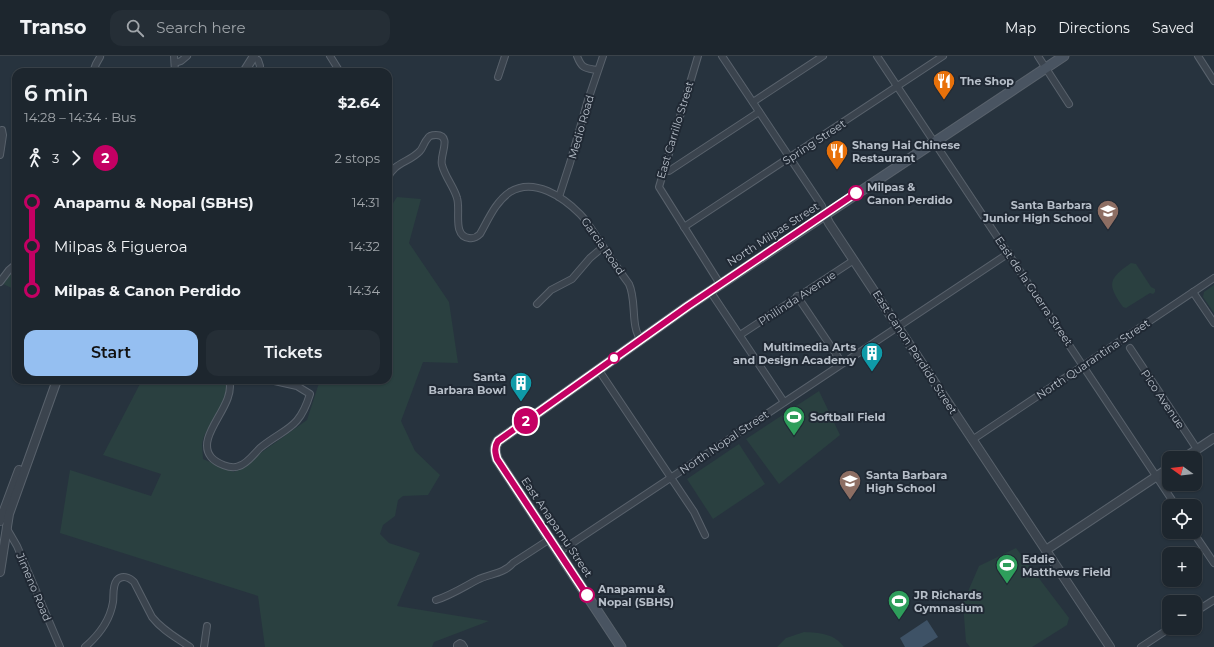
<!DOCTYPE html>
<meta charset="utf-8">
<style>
body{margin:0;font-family:Montserrat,sans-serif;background:#252e36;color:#f1f3f6;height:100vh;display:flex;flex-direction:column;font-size:15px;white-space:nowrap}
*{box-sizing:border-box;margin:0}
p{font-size:13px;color:#a0a5aa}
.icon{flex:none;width:22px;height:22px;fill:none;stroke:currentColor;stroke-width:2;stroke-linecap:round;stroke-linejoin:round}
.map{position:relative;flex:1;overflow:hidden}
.panel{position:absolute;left:12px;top:12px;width:380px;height:316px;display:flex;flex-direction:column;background:#1d262e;border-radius:12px;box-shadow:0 1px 3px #0004,0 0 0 1px #3b434a}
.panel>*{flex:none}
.badge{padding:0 8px;border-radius:13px;font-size:14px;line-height:26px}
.needle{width:26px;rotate:285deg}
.buttons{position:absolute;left:1162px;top:395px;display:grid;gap:8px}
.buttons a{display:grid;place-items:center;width:40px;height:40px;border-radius:8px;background:#1d262e;box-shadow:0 1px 3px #0004,0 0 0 1px #3b434a;font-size:20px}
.map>.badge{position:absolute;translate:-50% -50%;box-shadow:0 0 0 2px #fff}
.legs{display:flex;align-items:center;gap:6px;height:44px;padding:0 12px;font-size:13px}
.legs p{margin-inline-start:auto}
.head{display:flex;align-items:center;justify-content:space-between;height:68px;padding:0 12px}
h1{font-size:22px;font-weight:600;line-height:30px}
.action{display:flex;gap:8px;margin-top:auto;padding:8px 12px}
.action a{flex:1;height:46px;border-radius:12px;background:#95bff1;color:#111;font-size:16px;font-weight:600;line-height:46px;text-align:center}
.action a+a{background:#252e36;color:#f1f3f6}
ul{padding:0 12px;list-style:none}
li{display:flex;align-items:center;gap:14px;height:44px;font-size:15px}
li i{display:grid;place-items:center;width:6px;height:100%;margin:0 5px;background:currentColor}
li i::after{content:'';width:10px;height:10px;margin:-5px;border:3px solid;border-radius:50%;background:#1d262e}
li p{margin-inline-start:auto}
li:first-child i{background:linear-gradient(#0000 50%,currentColor 0)}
li:last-child i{background:linear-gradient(currentColor 50%,#0000 0)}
header{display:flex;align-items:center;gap:24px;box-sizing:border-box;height:56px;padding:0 20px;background:#1d262e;border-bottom:1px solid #3b434a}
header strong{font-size:19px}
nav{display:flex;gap:22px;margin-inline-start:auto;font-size:14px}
.search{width:280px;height:36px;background:#252e36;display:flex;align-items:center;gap:10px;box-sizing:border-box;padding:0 14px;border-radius:12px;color:#a0a5aa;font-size:15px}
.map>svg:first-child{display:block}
.green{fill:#2a4040}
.water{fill:#3e5266}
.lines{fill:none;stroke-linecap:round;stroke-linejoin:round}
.minor-casing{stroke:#59626c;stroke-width:8}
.tertiary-casing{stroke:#59626c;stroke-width:10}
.secondary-casing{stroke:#59626c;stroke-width:11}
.minor{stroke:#3b444e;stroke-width:6}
.tertiary{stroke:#3b444e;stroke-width:8}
.secondary{stroke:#495461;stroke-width:9}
.line-1-casing{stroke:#fff;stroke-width:9}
.line-1{stroke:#c40063;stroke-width:6}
.stop-1-dot{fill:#fff;stroke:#c40063;stroke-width:2}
.labels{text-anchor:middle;stroke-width:4;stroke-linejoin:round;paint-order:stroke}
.poi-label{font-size:11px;font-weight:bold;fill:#b7bfc9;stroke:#202934;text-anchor:start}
.street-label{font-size:11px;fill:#b7bfc9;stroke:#202934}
.stop-label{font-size:11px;font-weight:bold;fill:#b7bfc9;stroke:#202934;text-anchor:start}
</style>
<header>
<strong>Transo</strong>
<div class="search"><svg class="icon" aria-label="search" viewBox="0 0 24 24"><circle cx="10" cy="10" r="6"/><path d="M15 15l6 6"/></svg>Search here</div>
<nav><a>Map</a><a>Directions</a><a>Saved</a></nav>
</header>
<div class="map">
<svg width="1214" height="591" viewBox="0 0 1214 591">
<rect width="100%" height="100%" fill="#27333e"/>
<g class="green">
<path d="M397,141L421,143L409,187L449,246L458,307L423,306L401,365L415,395L440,419L428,439L403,440L398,444L395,460L383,469L380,478L389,487L420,497L397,550L489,565L434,586L432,591H265L258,540L60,477L70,414L151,440L161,418L103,399L142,324H225C236,342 207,367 203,384C201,389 203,397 203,403L234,416L307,364L320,324H388V155Z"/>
<path d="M1131,207L1136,208L1151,231L1155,233V236L1153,238L1150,237L1126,252L1123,251C1107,228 1108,223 1131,207Z"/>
<polygon points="16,212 16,234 3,228"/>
<polygon points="1214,229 1214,257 1203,241 1204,236"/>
<polygon points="819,335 840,379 779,428 746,383"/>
<polygon points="739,388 765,428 713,463 687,423"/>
<polygon points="1016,492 1069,562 1067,569 1032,591 970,591 966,586 963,547 979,510"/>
<path d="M804,576C819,577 834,577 844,591H777L786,582Z"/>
</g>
<polygon class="water" points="927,564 938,581 922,591 905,591 900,582"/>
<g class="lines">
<g class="minor-casing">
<g id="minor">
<polyline points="174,0 175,16"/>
<polyline points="330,0 340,16"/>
<path d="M577,0C582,13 585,12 597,14"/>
<polyline points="698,0 659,131 720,228"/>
<polyline points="722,0 822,150 825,159"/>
<polyline points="877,0 1176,450"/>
<polyline points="1038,0 1069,48"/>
<polyline points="1198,0 1214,25"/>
<polyline points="258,4 260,10 259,16"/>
<polyline points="175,7 181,5 187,0"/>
<polyline points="93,16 96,8 100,1"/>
<polyline points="498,21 505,0"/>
<polyline points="753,46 823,0"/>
<polyline points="0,99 3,79 2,74"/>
<polyline points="663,115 669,115 759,56"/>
<path d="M388,122C393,107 410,106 420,95C423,92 424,86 428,82C429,80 433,79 436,79C453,79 439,100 442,109C445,121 454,131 457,142C461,154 452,180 469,182C474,183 477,181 480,178C488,164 496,145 510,136C534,121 563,141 580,158C587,165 592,174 598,183C608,198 618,213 629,228C637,245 630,270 641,284"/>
<polyline points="559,141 570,107 587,47 603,0"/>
<polyline points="684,171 943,0"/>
<polyline points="0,226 9,214 16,208"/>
<polyline points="710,235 784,346"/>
<polyline points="1193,236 1214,267"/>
<polyline points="797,240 842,307"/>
<polyline points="537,248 551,234 572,223 590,202 603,191"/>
<polyline points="740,279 854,204"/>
<polyline points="1130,292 1197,393"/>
<polyline points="598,313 694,456 705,479"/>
<path d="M229,324C237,349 194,380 211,401C216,407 231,414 239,410C247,408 254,398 260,392C286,371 299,374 310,338L297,330L270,324"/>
<polyline points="972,384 1214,222"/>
<polyline points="6,471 17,490 60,591"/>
<polyline points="1193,476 1214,507"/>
<polyline points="559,496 1009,197"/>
<path d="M436,544C452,539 465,530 479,523C490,518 505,517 513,507L550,483"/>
<polyline points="1195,556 1214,544"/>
<path d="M85,591C99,579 110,565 113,546C114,540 112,530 117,524C122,519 129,521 134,526L152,561C162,574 177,582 190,591"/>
<polyline points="204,591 207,570"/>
<polyline points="457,591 457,589 460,587 462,588 464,591"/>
<polyline points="1141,591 1170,572"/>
</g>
</g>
<g class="tertiary-casing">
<g id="tertiary">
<polyline points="244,16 254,0"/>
<polyline points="825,159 829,167 1110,591"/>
<polyline points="1184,402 1214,382"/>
<polyline points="0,465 19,414"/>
<polyline points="1046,494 1169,412"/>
<polyline points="0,516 9,458 57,324"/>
</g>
</g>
<g class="secondary-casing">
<path id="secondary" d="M621,591L497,403C495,396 494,391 498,385L688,250L1064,0"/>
</g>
<use href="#minor" class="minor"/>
<use href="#tertiary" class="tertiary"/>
<use href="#secondary" class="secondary"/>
</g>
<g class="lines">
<g class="line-1-casing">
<path id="line-1" d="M587,539L497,403C495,396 494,391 498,385L688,250L856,137"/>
</g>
<use href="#line-1" class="line-1"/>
</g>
<defs>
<g id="restaurant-pin" transform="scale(1.15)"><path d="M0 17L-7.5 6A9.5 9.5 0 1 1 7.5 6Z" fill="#e8710a" stroke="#202934"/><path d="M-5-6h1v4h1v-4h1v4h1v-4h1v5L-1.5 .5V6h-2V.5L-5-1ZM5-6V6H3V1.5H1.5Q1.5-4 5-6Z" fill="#fff"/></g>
<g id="school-pin" transform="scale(1.15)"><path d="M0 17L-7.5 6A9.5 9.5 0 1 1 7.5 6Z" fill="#8d6e63" stroke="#202934"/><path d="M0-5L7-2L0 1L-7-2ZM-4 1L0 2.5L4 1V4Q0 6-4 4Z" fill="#fff"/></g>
<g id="building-pin" transform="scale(1.15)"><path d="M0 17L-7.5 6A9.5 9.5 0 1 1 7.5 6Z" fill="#0f9aa8" stroke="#202934"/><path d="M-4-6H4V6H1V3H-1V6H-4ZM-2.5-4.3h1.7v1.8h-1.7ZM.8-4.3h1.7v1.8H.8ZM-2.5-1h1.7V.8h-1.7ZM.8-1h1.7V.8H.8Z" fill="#fff"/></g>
<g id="stadium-pin" transform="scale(1.15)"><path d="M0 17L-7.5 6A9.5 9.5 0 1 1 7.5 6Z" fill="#2e9e5b" stroke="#202934"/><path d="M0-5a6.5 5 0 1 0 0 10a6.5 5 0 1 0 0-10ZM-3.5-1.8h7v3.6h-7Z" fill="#fff"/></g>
</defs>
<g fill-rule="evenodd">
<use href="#restaurant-pin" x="944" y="25"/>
<use href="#restaurant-pin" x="837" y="95"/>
<use href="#school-pin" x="1108" y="155"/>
<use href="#building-pin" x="872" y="297"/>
<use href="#building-pin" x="521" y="327"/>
<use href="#stadium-pin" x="794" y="361"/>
<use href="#school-pin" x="850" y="425"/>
<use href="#stadium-pin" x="1007" y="509"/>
<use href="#stadium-pin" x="899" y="545"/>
</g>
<g class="stop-1-dot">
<circle cx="856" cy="137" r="7"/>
<circle cx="614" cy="302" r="5"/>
<circle cx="587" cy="539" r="7"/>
</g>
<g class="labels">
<g class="poi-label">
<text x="960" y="29">The Shop</text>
<text x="852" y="93">Shang Hai Chinese<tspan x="852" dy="13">Restaurant</tspan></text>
<text x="1092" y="153" text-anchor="end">Santa Barbara<tspan x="1092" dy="13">Junior High School</tspan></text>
<text x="856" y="295" text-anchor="end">Multimedia Arts<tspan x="856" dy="13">and Design Academy</tspan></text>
<text x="506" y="325" text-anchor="end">Santa<tspan x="506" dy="13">Barbara Bowl</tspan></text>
<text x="810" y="365">Softball Field</text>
<text x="866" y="423">Santa Barbara<tspan x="866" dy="13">High School</tspan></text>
<text x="1022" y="507">Eddie<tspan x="1022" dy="13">Matthews Field</tspan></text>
<text x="914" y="543">JR Richards<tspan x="914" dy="13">Gymnasium</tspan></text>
</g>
<g class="street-label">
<text transform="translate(581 71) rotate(-74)" y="4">Medio Road</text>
<text transform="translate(675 74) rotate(-73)" y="4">East Carrillo Street</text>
<text transform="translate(814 86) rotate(-33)" y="4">Spring Street</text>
<text transform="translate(773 178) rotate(-33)" y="4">North Milpas Street</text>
<text transform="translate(603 190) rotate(55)" y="4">Garcia Road</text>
<text transform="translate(1034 235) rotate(56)" y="4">East de la Guerra Street</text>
<text transform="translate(797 242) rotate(-33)" y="4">Philinda Avenue</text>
<text transform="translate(915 296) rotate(57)" y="4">East Canon Perdido Street</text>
<text transform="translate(1093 303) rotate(-34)" y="4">North Quarantina Street</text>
<text transform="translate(1163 343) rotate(56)" y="4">Pico Avenue</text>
<text transform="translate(724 386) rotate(-34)" y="4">North Nopal Street</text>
<text transform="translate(557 471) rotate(56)" y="4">East Anapamu Street</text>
<text transform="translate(34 531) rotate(67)" y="4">Jimeno Road</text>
</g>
<g class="stop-label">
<text x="867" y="135">Milpas &amp;<tspan x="867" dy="13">Canon Perdido</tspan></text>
<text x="598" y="537">Anapamu &amp;<tspan x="598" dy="13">Nopal (SBHS)</tspan></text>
</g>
</g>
</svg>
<div class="buttons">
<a><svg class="needle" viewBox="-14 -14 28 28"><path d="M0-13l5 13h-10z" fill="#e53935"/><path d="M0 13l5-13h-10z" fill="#a0a5aa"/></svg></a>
<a><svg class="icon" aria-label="locate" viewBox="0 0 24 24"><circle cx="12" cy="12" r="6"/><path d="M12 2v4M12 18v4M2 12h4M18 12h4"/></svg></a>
<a>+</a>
<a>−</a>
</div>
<b class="badge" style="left:526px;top:365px;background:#c40063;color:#fff">2</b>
<section class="panel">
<div class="head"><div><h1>6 min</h1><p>14:28 – 14:34 · Bus</p></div><b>$2.64</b></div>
<div class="legs"><svg class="icon" aria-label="walk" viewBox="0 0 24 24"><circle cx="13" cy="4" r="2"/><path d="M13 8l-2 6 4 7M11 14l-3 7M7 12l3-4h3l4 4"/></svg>3<svg class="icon" aria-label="forward" viewBox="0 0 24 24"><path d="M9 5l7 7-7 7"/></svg><b class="badge" style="background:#c40063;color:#fff">2</b><p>2 stops</p></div>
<ul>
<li><i style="color:#c40063"></i><b>Anapamu &amp; Nopal (SBHS)</b><p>14:31</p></li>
<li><i style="color:#c40063"></i><span>Milpas &amp; Figueroa</span><p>14:32</p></li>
<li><i style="color:#c40063"></i><b>Milpas &amp; Canon Perdido</b><p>14:34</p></li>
</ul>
<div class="action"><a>Start</a><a>Tickets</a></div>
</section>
</div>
